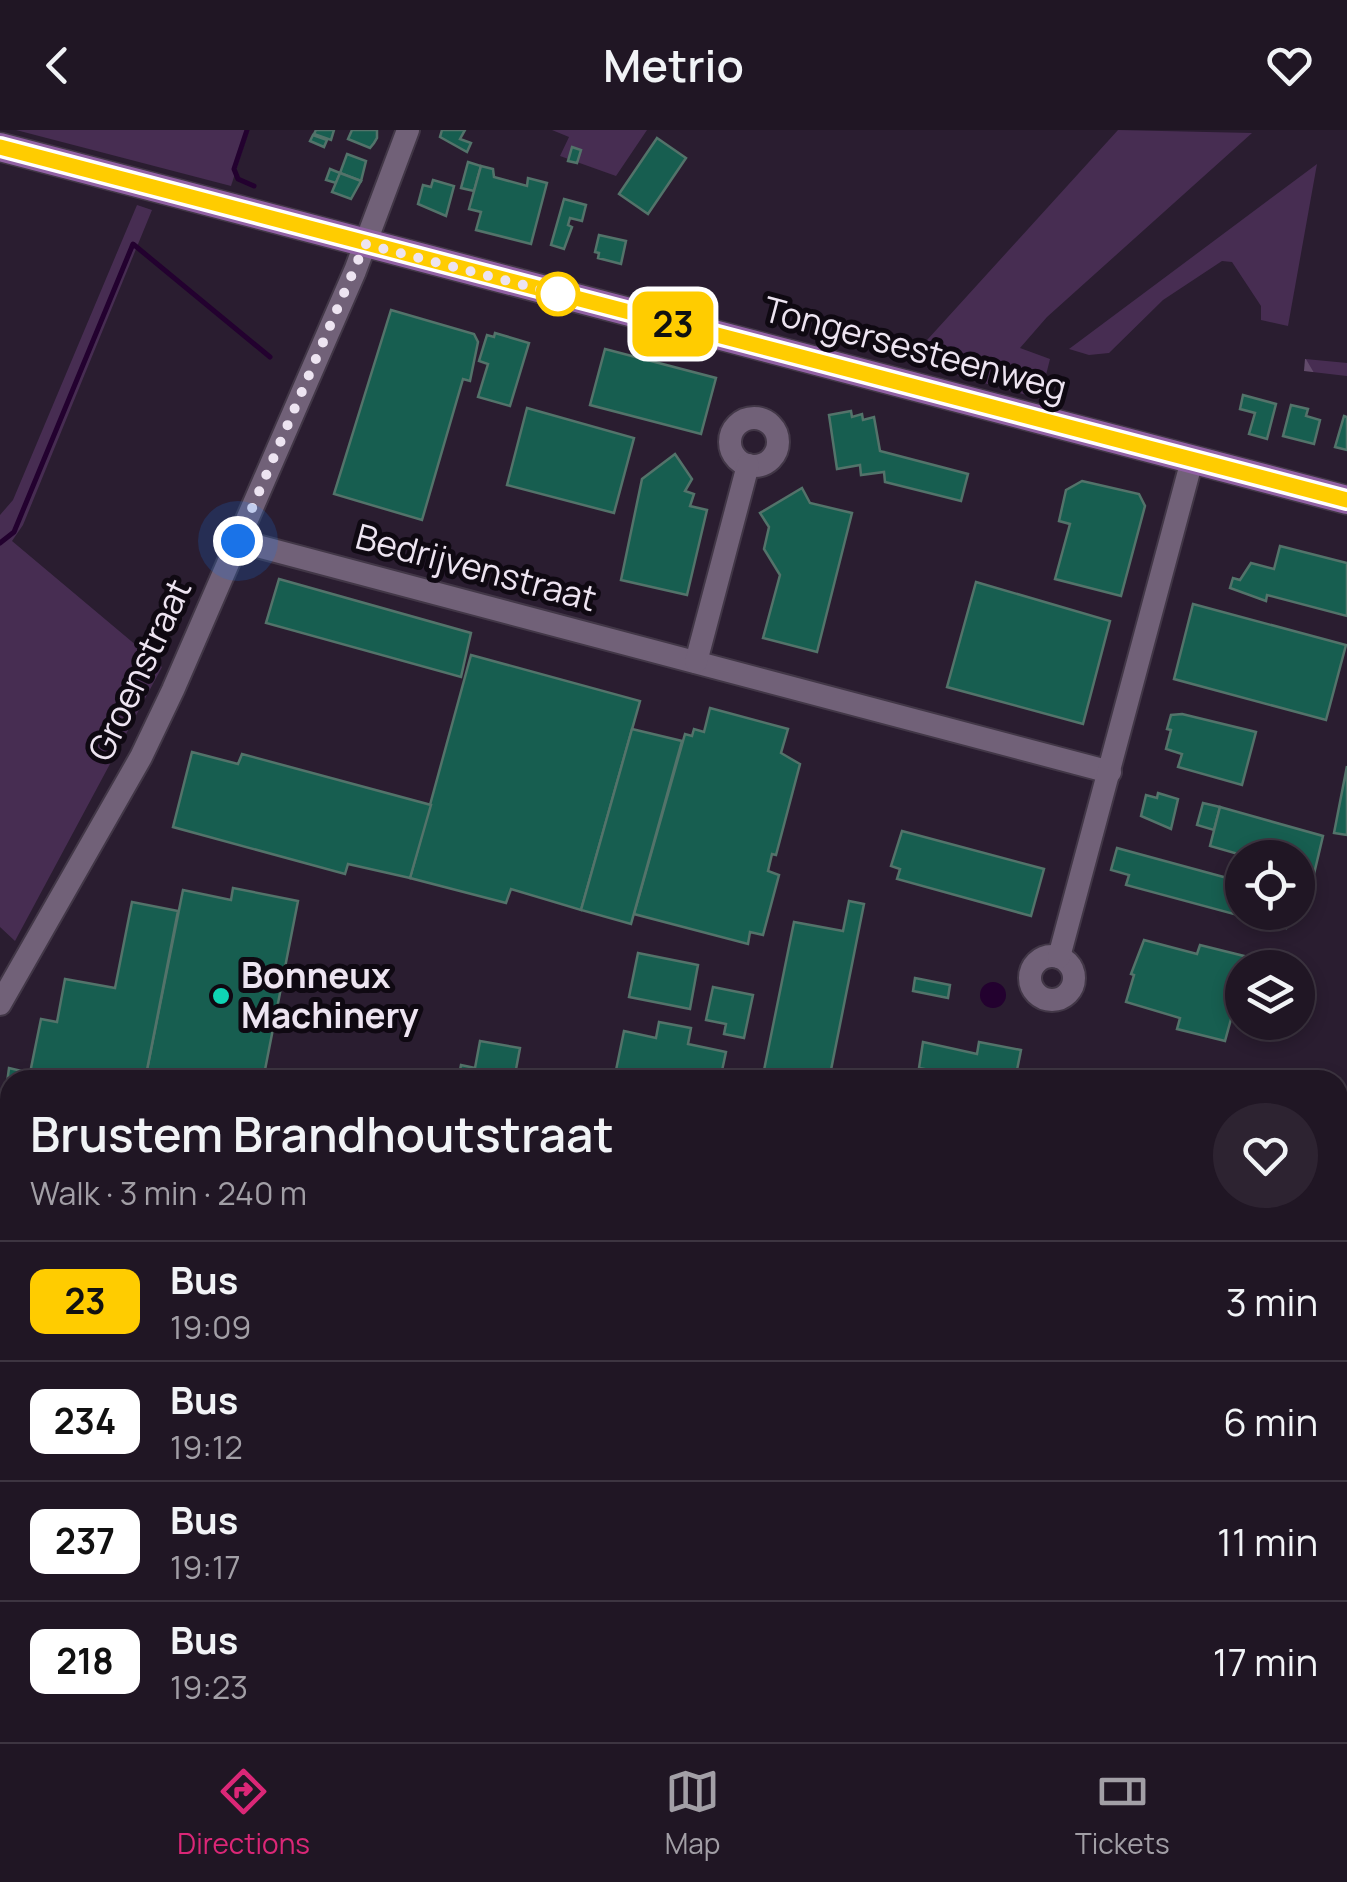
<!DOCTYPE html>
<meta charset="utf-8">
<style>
body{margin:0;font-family:Manrope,sans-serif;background:#2d2331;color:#f1f3f6;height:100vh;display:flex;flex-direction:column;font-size:38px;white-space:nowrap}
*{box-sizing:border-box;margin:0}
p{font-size:32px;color:#a29fa6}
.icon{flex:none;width:55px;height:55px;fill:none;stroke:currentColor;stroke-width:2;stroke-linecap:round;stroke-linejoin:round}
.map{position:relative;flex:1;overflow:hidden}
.details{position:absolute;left:0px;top:940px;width:1348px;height:672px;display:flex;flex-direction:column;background:#201624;border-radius:30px 30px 0 0;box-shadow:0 5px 15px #0003,0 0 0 2px #3d3541}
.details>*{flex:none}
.badge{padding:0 20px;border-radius:15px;font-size:35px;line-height:65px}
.controls{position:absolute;left:1225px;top:710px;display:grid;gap:20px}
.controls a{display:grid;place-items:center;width:90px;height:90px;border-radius:50%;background:#201624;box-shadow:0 5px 15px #0003,0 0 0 2px #3d3541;font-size:50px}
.you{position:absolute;width:50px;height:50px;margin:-25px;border:8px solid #fff;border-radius:50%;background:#1a73e8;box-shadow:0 0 0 15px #1a73e833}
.map>.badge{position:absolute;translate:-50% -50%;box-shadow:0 0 0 5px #fff}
.round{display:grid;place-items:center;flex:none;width:105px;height:105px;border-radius:52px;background:#2d2331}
.overview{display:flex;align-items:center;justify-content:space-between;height:170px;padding:0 30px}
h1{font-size:48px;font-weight:600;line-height:75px}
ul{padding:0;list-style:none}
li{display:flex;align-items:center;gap:30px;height:120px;padding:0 30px;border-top:2px solid #3d3541}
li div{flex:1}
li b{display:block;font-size:38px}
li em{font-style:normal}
li .badge{min-width:110px;font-weight:700;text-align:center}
header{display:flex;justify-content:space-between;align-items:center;height:130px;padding:0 30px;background:#201624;font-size:45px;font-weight:600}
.menu{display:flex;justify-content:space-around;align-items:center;height:140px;border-top:2px solid #3d3541;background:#201624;font-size:28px;color:#a29fa6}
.menu a{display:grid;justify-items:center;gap:5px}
.menu .on{color:#db2777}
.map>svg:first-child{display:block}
.grass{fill:#472d52}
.forest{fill:url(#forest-firs)}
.water{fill:#23012f}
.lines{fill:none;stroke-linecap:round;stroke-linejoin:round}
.stream{stroke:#23012f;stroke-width:5}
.building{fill:#175e50;stroke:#53736a;stroke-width:2.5}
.minor-casing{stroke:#423747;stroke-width:26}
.major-casing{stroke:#423747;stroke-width:31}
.minor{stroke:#716178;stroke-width:22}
.major{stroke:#9161a4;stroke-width:28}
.line-casing{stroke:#fff;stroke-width:22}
.line{stroke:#fc0;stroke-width:15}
.walk{stroke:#ede4f1;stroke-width:10;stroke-dasharray:0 18}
.stop-dot{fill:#fff;stroke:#fc0;stroke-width:5}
.poi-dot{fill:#0fd5b4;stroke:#0f0912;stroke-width:4}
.labels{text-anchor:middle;stroke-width:10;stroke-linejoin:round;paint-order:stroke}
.street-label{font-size:35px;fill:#ede4f1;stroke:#0f0912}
.poi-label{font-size:35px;font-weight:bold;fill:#ede4f1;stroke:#0f0912;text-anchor:start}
</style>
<header><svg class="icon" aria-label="back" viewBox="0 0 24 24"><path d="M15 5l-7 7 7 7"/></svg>Metrio<svg class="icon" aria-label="heart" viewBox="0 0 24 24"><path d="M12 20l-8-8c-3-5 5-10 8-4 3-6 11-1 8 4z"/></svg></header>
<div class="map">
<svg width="1347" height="1612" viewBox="0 0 1347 1612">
<defs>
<pattern id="forest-firs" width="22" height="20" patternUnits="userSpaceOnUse" patternTransform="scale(2.5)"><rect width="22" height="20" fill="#472d52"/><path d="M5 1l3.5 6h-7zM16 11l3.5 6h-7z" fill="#624b6b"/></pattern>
</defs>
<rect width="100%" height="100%" fill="#2a1d30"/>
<g class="grass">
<polygon points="16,0 249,0 231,56"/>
<polygon points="552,0 647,0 616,46 560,26 569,7"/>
<polygon points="1118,0 1252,3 1047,187 1020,218 1050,229 1040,269 908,231"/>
<polygon points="1317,34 1288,196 1261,190 1261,176 1232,132 1222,131 1163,170 1109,223 1089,225 1069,219"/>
<polygon points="137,75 152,80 23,395 12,411 162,537 15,811 0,797 0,385 13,370"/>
</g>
<polygon class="forest" points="1305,229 1347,233 1347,246 1304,241"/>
<circle class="water" cx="993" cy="865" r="13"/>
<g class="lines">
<g class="stream">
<polyline points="247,0 234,39 238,49 254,56"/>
<polyline points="0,413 14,402 133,114 270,227"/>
</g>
</g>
<g class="building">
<polygon points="316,0 334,0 331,10 314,4"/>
<polygon points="352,0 377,0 377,8 374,13 370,18 348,9"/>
<polygon points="442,0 465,0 460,9 471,13 467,22 440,7"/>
<polygon points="313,5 327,10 324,17 310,11"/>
<polygon points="657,8 686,28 648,84 619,64"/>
<polygon points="572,17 581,20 577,33 568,31"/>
<polygon points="347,24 366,31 361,51 340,43"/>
<polygon points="468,32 481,36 474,61 461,58"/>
<polygon points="481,36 493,39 494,47 527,56 528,48 547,53 531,114 476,100 481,82 469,79"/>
<polygon points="330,39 340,43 336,53 326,50"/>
<polygon points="340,43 361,51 351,69 332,62"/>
<polygon points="433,50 454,56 446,86 418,74 423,55 431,57"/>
<polygon points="564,69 586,75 582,91 570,88 568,95 572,97 564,119 551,115"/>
<polygon points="599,105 626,111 621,134 598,128 599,123 595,122"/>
<polygon points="391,180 474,204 478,212 470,251 463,249 422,390 334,364"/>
<polygon points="495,203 529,213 510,276 478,267 488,234 479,231 487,205 494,207"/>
<polygon points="605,219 716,248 701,304 590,275"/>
<polygon points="1243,265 1276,274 1267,309 1249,304 1255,283 1240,279"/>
<polygon points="1291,275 1308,279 1306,286 1320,290 1314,314 1283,306"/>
<polygon points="527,278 634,308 614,383 507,355"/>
<polygon points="851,281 852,287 862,284 863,290 874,287 880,321 968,344 961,371 885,352 884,342 861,345 860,335 837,339 829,285"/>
<polygon points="1344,286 1347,287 1347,320 1335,317"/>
<polygon points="675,324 692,349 685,361 694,364 690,376 707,380 687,465 621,450 642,349"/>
<polygon points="1082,351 1139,364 1145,376 1121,466 1055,449 1070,394 1059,391 1066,360"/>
<polygon points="802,358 810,373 852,383 817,522 763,508 780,445 764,419 769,397 760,383"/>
<polygon points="1280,416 1347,433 1347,486 1267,465 1266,471 1230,458 1233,448 1240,450 1251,433 1274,439"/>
<polygon points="279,449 471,503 461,547 266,493"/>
<polygon points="976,452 1110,491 1083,594 947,557"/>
<polygon points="1193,474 1346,515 1326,590 1174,549"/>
<polygon points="471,525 640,571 581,780 511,759 506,773 410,748"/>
<polygon points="710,578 788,599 781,623 800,634 776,725 772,724 768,741 779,745 763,805 750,802 748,814 634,784 685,604 692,606 694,599 704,602"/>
<polygon points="1182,584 1256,602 1242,655 1178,637 1182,624 1166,619 1171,600 1167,599 1171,585"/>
<polygon points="632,599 682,611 631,794 581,780"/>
<polygon points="192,622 238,634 242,624 431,675 410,748 348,734 345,744 173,697"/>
<polygon points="1347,636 1347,705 1334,703"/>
<polygon points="1158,663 1178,669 1171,699 1141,686 1146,665 1157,668"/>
<polygon points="1203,673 1220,677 1214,700 1197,695"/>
<polygon points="1220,677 1323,706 1314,744 1298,740 1298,728 1252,728 1210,716"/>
<polygon points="902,701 1044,739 1031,786 897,749 900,739 891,736"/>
<polygon points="1117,718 1242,752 1242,782 1290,782 1286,798 1126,755 1129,745 1111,740"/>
<polygon points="233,758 298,771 263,950 145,950 183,760 231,770"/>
<polygon points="849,771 864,774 829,950 762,950 794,792 843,801"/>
<polygon points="132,772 178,781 145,950 10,950 10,1007 0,1005 9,938 30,943 41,889 57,892 65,849 115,858"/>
<polygon points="1144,810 1197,824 1200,815 1248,827 1225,911 1177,899 1180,888 1126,872 1134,845 1131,844"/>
<polygon points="638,823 698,835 690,879 629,867"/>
<polygon points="915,848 950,855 948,868 913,861"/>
<polygon points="713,857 753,865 744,908 724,904 726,894 706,890"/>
<polygon points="659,892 691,898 688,914 726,922 720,950 614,950 624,901 656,908"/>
<polygon points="480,911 520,918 514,950 458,950 461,935 475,938"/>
<polygon points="923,912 977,924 979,912 1021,920 1015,950 951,950 945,949 946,943 919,938"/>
<polygon points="10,1294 10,1537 8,1546 0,1544 0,1310 7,1311"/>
<polygon points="107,1602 127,1602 177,1612 105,1612"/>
<polygon points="747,1602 927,1602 925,1612 745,1612"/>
</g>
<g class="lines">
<g class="minor-casing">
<g id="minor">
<circle cx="754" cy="312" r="24"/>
<polyline points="238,411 1110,642"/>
<polyline points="696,532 748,335"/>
<circle cx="1052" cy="848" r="22"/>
<polyline points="1059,827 1192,330"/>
<polyline points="0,874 141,627 173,560 355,141 408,0"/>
<polyline points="0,1039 10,1041"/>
<polyline points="1338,1302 1347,1304"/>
<polyline points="1338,1356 1347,1358"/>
<polyline points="0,1588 10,1590"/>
<polyline points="51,1602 61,1612"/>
<polyline points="279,1602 324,1612"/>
<polyline points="213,1612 215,1602"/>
<polyline points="463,1612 464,1602"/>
<polyline points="695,1612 697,1602"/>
<polyline points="721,1612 723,1602"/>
<polyline points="933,1612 935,1602"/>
</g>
</g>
<g class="major-casing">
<polyline id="major" points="0,17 1347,370"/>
</g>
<use href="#minor" class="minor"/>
<use href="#major" class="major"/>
</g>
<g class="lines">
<g class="line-casing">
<polyline id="line" points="0,17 1347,370"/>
</g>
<use href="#line" class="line"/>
<polyline class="walk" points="238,411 365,114 558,164"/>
</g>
<circle class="stop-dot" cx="558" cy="164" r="20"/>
<circle class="poi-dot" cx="221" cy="866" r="10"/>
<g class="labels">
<g class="street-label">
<text transform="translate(915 219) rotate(15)" y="12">Tongersesteenweg</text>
<text transform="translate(476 438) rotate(15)" y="12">Bedrijvenstraat</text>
<text transform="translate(140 540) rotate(-65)" y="12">Groenstraat</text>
</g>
<g class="poi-label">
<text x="241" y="858">Bonneux<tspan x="241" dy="40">Machinery</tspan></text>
</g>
</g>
</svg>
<div class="controls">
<a><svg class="icon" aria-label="locate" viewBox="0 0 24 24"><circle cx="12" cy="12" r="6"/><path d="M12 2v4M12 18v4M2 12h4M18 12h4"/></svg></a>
<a><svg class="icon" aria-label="layers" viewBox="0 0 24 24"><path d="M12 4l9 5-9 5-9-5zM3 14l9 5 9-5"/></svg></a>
</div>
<div class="you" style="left:238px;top:411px"></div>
<b class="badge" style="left:673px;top:194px;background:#fc0;color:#111">23</b>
<section class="details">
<div class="overview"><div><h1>Brustem Brandhoutstraat</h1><p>Walk · 3 min · 240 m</p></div><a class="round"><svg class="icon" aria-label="heart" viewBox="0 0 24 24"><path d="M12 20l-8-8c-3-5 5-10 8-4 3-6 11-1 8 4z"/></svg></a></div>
<ul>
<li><span class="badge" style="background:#fc0;color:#111">23</span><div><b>Bus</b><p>19:09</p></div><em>3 min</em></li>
<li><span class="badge" style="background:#fff;color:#111">234</span><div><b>Bus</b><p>19:12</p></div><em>6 min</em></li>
<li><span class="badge" style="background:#fff;color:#111">237</span><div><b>Bus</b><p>19:17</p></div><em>11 min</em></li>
<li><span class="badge" style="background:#fff;color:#111">218</span><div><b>Bus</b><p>19:23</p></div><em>17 min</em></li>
</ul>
</section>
</div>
<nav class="menu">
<a class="on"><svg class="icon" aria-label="directions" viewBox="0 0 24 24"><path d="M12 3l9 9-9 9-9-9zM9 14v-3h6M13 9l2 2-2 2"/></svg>Directions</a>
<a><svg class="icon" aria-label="map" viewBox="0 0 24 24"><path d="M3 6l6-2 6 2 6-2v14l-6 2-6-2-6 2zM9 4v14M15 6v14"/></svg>Map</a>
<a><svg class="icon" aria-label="tickets" viewBox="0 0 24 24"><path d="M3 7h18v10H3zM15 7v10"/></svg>Tickets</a>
</nav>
